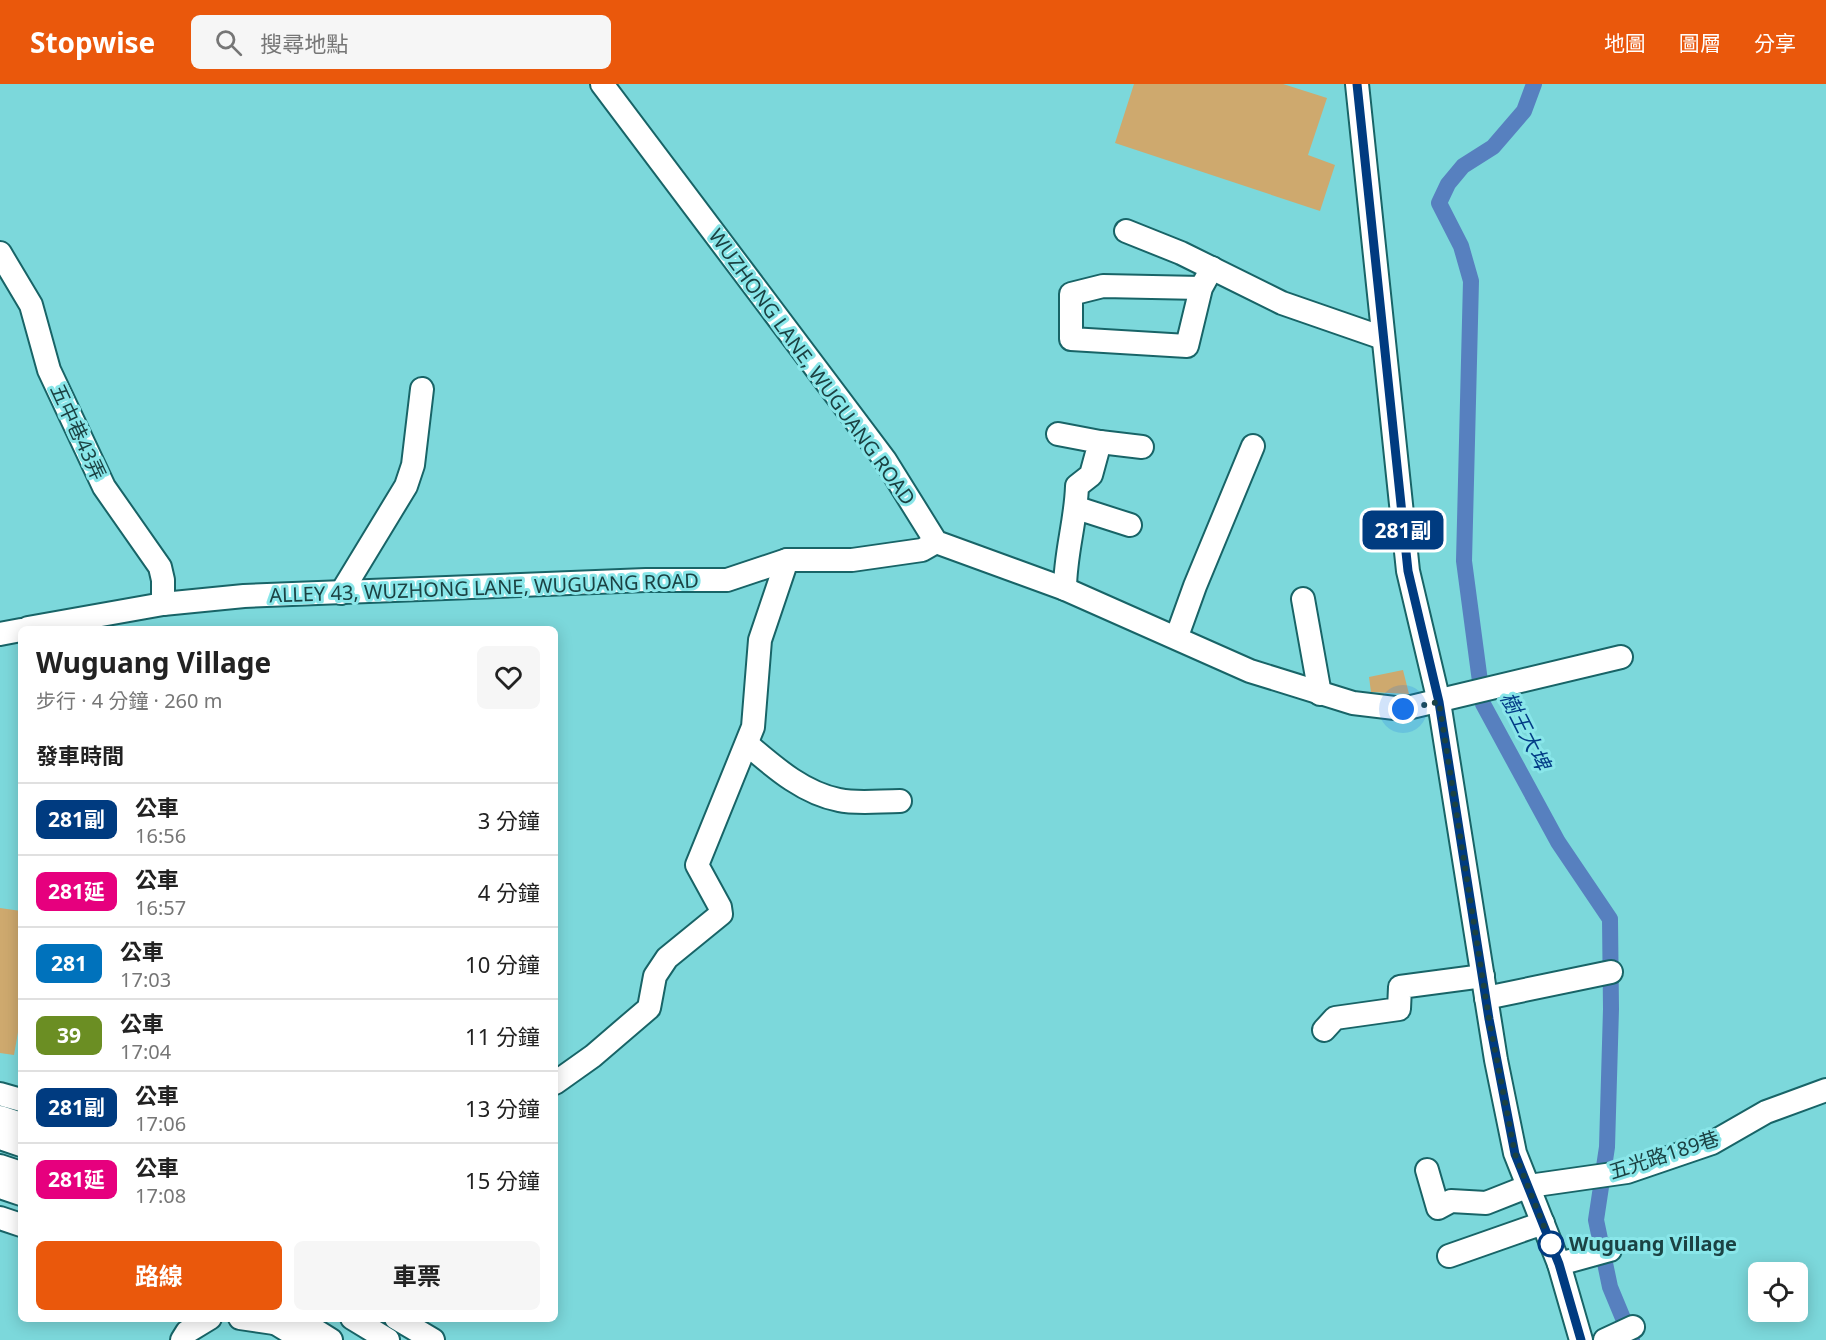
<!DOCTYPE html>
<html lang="zh-TW">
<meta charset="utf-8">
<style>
body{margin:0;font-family:"Noto Sans","Noto Sans TC",sans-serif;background:#f6f6f6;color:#222;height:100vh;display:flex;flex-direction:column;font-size:22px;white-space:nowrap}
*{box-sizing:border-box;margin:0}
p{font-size:20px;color:#767676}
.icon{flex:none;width:33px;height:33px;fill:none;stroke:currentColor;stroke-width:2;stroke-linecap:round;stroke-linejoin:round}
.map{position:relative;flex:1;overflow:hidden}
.sheet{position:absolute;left:18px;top:542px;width:540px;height:696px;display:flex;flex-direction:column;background:#fff;border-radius:9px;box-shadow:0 3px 15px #0003}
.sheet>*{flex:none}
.badge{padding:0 12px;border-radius:9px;font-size:21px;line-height:39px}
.tools{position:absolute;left:1748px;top:1178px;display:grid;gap:12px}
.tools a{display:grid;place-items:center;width:60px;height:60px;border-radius:9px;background:#fff;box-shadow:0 3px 15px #0003;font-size:30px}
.you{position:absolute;width:30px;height:30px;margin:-15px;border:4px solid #fff;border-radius:50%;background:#1a73e8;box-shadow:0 0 0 9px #1a73e833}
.map>.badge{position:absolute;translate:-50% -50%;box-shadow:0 0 0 3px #fff}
h2{padding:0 18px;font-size:22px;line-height:54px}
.round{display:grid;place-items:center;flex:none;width:63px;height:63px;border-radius:9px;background:#f6f6f6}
.overview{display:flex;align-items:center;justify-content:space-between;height:102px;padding:0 18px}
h1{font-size:28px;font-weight:700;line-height:45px}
.primary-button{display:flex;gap:12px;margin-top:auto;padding:12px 18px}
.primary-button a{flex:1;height:69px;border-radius:9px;background:#ea580c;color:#fff;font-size:24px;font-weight:700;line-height:69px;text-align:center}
.primary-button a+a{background:#f6f6f6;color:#222}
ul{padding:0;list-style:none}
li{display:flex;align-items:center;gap:18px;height:72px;padding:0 18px;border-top:2px solid #e0e0e0}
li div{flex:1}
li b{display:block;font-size:22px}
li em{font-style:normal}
li .badge{min-width:66px;font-weight:700;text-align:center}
header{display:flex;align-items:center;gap:36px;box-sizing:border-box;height:84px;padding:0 30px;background:#ea580c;color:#fff}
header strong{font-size:28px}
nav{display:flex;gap:33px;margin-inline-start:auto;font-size:21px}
.search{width:420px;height:54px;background:#f6f6f6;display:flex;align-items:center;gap:15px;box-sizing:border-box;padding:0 21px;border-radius:9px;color:#767676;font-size:22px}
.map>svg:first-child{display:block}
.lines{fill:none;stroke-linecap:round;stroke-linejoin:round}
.canal{stroke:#5780bf;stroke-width:16}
.building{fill:#cea96e}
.minor-casing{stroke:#186467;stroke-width:26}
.minor{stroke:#fff;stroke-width:22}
.line-casing{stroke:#fff;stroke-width:14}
.line{stroke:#003b80;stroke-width:9}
.walk{stroke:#1b4243;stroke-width:6;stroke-dasharray:0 10.8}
.stop-dot{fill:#fff;stroke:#003b80;stroke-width:3}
.labels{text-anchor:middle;stroke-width:6;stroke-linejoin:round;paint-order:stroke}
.street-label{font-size:20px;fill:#1b4243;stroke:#89e6e9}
.stop-label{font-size:20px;font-weight:bold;fill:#1b4243;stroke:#89e6e9;text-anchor:start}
.water-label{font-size:21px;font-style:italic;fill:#033c86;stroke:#89e6e9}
</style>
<header>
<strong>Stopwise</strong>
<div class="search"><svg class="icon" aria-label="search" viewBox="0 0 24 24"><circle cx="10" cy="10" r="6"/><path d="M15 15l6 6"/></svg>搜尋地點</div>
<nav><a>地圖</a><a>圖層</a><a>分享</a></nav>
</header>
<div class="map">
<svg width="1826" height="1256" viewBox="0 0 1826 1256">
<rect width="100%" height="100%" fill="#7cd8db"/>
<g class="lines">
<polyline class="canal" points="1534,0 1524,27 1493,63 1463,82 1448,100 1439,119 1461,162 1471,197 1464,477 1483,620 1558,758 1610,835 1611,925 1607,1063 1596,1136 1610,1203 1632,1256"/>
</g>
<g class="building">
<polygon points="1134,0 1283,0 1327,14 1308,71 1335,81 1320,127 1115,59"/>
<polygon points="1403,586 1409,610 1371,608 1369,593"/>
<polygon points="0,824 21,827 21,931 14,971 0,969"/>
</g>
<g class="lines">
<g class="minor-casing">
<g id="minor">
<polyline points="602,0 885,376 936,458 1065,505 1250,587 1353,619 1403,625 1621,573"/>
<polyline points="1357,0 1408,487 1439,618 1496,976 1515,1069 1559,1180 1581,1256"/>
<polyline points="1126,147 1181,169 1282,219 1383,254"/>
<polyline points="0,169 31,221 49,286 104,403 160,483 163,496 163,520"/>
<polyline points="1201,204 1187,262 1071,255 1071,210 1103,202 1201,204 1212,184"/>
<path d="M1058,350L1100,358L1091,391L1077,402C1076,437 1065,470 1065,505"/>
<polyline points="1100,358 1142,363"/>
<polyline points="1077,424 1130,441"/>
<polyline points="341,509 406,402 413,381 422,305"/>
<polyline points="1303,515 1320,610"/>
<polyline points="28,544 163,520 244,512 646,496 727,496 787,476 852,476 922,466 936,458"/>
<polyline points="0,550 21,546"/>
<polyline points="1177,552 1195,502 1253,362"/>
<path d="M747,660C774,683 803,709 839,716C857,720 880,717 900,717"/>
<polyline points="1486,914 1611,888"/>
<polyline points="1324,946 1335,934 1399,925 1400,903 1483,892"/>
<polyline points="555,999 593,972 649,924 655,892 667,874 721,830 720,823 697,781 753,643 760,556 787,476"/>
<polyline points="0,1010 21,1016"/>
<polyline points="0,1033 21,1040"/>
<polyline points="0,1054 21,1061"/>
<polyline points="0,1082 21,1089"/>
<polyline points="1427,1086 1438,1124 1451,1117 1486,1119 1529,1102 1627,1088 1712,1059 1766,1028 1826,1006"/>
<polyline points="0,1103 21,1110"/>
<polyline points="0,1134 21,1141"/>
<polyline points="1449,1172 1543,1139"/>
<polyline points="1559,1180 1610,1166"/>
<polyline points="240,1234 274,1239"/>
<polyline points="267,1234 303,1256"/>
<polyline points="296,1234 331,1256"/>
<polyline points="352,1234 388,1256"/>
<polyline points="396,1234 433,1256"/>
<polyline points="182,1256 187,1248 210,1234"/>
<polyline points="1605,1256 1633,1243"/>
</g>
</g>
<use href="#minor" class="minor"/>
</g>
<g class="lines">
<g class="line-casing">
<polyline id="line" points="1357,0 1408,487 1439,618 1489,935 1515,1070 1559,1180 1581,1256"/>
</g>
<use href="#line" class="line"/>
<polyline class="walk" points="1403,625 1439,618 1489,935 1515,1070 1551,1160"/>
</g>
<circle class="stop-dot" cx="1551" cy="1160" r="12"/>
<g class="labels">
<g class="street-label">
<text transform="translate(812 283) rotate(54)" y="7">WUZHONG LANE, WUGUANG ROAD</text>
<text transform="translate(78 348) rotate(65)" y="7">五中巷43弄</text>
<text transform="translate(484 504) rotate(-2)" y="7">ALLEY 43, WUZHONG LANE, WUGUANG ROAD</text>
<text transform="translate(1664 1071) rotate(-18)" y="7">五光路189巷</text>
</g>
<g class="stop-label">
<text x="1569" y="1167">Wuguang Village</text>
</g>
<g class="water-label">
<text transform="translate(1525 647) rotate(63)" y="7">樹王大埤</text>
</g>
</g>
</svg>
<div class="tools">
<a><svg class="icon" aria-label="locate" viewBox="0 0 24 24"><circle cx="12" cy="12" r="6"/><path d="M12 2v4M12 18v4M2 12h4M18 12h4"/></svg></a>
</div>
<div class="you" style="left:1403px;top:625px"></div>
<b class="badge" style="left:1403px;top:446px;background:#003b80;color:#fff">281副</b>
<section class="sheet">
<div class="overview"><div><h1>Wuguang Village</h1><p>步行 · 4 分鐘 · 260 m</p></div><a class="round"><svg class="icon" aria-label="heart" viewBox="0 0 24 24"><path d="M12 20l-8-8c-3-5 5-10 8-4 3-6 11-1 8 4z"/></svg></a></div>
<h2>發車時間</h2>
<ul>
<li><span class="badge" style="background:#003b80;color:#fff">281副</span><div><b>公車</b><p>16:56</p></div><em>3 分鐘</em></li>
<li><span class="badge" style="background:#e6007e;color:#fff">281延</span><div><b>公車</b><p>16:57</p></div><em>4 分鐘</em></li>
<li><span class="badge" style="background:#0072bc;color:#fff">281</span><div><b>公車</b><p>17:03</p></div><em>10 分鐘</em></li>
<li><span class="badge" style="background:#6b8e23;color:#fff">39</span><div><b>公車</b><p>17:04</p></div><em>11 分鐘</em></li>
<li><span class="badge" style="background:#003b80;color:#fff">281副</span><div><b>公車</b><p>17:06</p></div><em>13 分鐘</em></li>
<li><span class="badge" style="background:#e6007e;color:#fff">281延</span><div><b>公車</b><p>17:08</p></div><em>15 分鐘</em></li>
</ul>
<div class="primary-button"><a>路線</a><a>車票</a></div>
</section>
</div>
